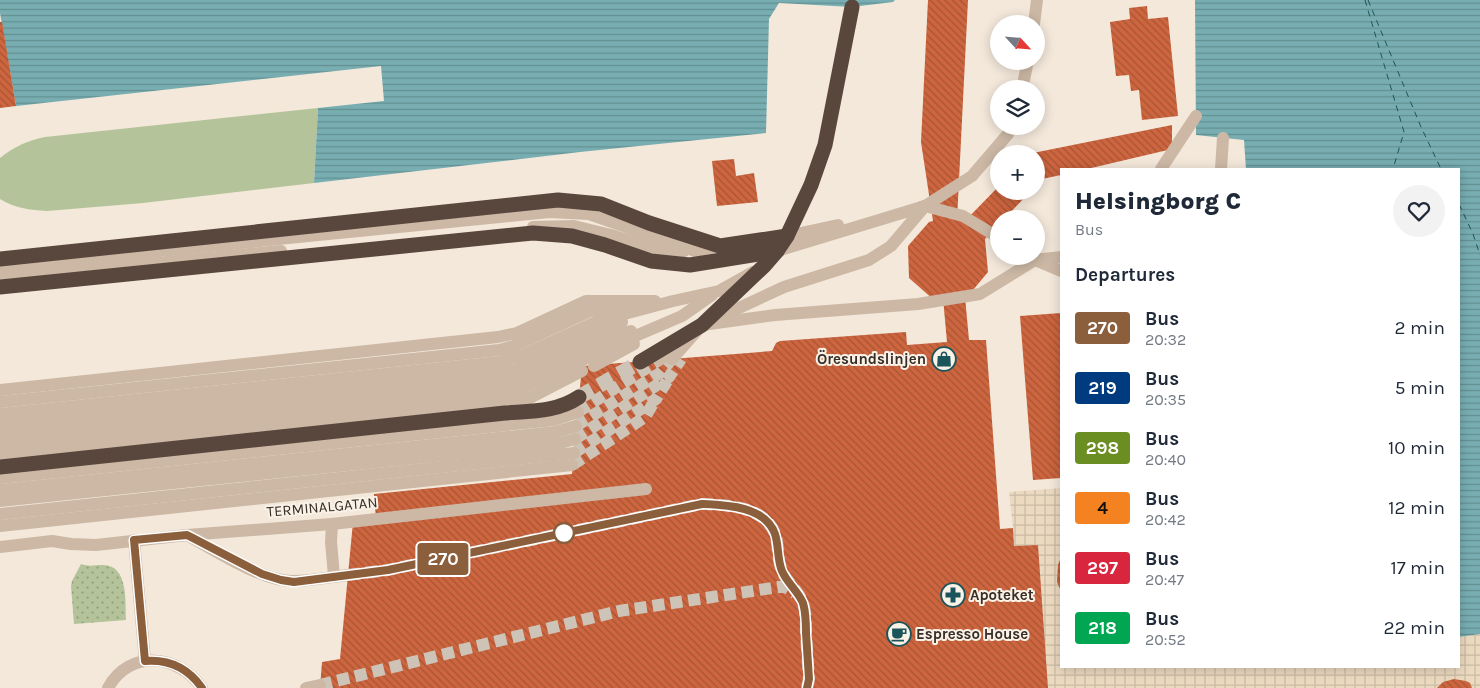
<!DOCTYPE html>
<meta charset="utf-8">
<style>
body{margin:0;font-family:Karla,sans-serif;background:#f2f2f3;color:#1f2937;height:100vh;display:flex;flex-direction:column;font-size:19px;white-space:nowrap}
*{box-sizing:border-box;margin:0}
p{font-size:16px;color:#747a83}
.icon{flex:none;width:28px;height:28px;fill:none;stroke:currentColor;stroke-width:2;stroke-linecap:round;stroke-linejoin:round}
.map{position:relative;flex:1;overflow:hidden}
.sheet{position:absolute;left:1060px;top:168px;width:400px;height:500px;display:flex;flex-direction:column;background:#fff;border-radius:0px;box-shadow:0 2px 12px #0003}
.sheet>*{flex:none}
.badge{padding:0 10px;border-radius:4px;font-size:18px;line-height:32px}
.needle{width:32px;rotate:116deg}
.buttons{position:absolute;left:990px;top:15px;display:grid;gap:10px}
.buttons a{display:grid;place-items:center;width:55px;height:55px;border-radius:50%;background:#fff;box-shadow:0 2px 12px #0003;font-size:25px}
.map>.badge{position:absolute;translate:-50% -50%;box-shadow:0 0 0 2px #fff}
h2{padding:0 15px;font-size:19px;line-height:45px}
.round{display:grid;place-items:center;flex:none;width:52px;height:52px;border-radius:26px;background:#f2f2f3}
.summary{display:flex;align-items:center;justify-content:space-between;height:85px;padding:0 15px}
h1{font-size:24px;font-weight:800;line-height:38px}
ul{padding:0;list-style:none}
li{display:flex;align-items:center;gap:15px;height:60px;padding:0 15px}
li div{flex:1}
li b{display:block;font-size:19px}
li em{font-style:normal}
li .badge{min-width:55px;font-weight:700;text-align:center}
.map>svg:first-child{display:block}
.green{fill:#b4c399}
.garden{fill:url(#garden-dots)}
.plaza{fill:url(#plaza-grid)}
.water{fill:url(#water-rules)}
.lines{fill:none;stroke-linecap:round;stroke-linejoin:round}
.ferry{stroke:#1a555b;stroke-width:1;stroke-dasharray:6 5;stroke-linecap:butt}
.building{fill:url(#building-back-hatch)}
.minor-tunnel{stroke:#cdc3b6;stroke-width:12;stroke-dasharray:12 6;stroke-linecap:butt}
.highway-tunnel{stroke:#cdc3b6;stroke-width:15;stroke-dasharray:15 8;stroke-linecap:butt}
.minor{stroke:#ccb8a5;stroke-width:12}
.highway{stroke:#59473e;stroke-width:15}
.line-casing{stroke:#fff;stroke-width:11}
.line{stroke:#8b5e3c;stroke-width:8}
.stop-dot{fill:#fff;stroke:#8b5e3c;stroke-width:2.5}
.labels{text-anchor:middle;stroke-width:4;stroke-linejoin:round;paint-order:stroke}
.poi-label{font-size:15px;font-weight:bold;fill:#372d27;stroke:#faf2e7;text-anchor:start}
.street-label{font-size:15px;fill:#372d27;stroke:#faf2e7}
</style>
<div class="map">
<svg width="1480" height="688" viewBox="0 0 1480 688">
<defs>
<pattern id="garden-dots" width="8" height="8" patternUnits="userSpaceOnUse" patternTransform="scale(1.25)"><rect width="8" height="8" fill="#b4c399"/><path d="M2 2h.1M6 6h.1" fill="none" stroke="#939f7d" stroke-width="1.8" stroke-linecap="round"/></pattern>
<pattern id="plaza-grid" width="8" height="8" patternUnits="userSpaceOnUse" patternTransform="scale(1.25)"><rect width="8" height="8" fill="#ecdac0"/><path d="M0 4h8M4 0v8" fill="none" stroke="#cbbba5"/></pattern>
<pattern id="water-rules" width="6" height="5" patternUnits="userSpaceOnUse" patternTransform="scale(1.25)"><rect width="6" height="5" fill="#78aeb2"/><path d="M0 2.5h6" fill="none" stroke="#638e91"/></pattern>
<pattern id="building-back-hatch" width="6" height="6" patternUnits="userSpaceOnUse" patternTransform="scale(1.25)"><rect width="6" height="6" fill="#cd653f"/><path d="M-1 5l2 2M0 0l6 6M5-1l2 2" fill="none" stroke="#a75435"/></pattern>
</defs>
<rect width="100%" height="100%" fill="#f3e8da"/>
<path class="green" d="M318,108L314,183L143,203L47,211C30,210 14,208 0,199V158C15,146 27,141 45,137Z"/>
<path class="garden" d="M81,564C89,567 95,565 103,565C129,565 125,603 126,620L74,624L71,586L72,581Z"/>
<polygon class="plaza" points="1061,488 1061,666 1459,666 1459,637 1480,634 1480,688 1024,688 1013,528 1009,492"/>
<g class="water">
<polygon points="0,0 895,0 893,2 852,7 779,3 769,19 766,133 580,152 314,183 318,108 384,101 381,66 16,106 0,13"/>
<polygon points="1195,0 1480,0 1480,634 1459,637 1459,169 1246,169 1244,140 1196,135"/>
</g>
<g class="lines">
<g class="ferry">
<polyline points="1365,0 1404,132 1393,169"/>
<polyline points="1368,0 1421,127 1441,169"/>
<polyline points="1459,204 1473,234 1480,255"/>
</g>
</g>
<g class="building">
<polygon points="928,0 968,0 957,220 964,222 999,186 999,191 1031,191 1004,219 999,219 999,224 985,239 988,272 968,296 965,297 969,340 986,340 1000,529 1013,528 1014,546 1038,545 1048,688 320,688 322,662 340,659 353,522 376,519 374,494 572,474 582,366 772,351 776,343 780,341 906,332 907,345 947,342 943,298 934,300 909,278 908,246 929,222 933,221 921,142"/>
<polygon points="1147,6 1148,19 1168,17 1178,116 1142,120 1139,90 1131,91 1129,75 1116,76 1110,22 1130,19 1129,8"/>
<polygon points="0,22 2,22 16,106 0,108"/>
<polygon points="1172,125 1172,149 1087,169 1061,169 1061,175 1042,179 1036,185 1036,154 1033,153"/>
<polygon points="734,159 736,176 754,173 758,202 717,206 712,161"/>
<polygon points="1061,313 1061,478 1033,480 1020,316"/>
<polygon points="1061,557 1061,591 1057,582 1058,565"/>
<polygon points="1454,679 1466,681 1470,683 1472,688 1437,688 1443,682"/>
</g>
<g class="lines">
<g class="minor-tunnel">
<polyline points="578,412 659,360"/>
<polyline points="576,426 660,373 672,359"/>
<polyline points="575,439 669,377 681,359"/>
<polyline points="574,453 656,399 667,381"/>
<polyline points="572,465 645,417 654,402"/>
<path d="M348,575L388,570L702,504C726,505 765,506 775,534C779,545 777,557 781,568C785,581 798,590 803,603C806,613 806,623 806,633C807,649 808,664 809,679L807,688"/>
<polyline points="320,685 619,611 779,587 785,587 795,593"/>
</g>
<polyline class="highway-tunnel" points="579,397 640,362"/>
<g class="minor">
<polyline points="1034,24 1037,0"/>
<polyline points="1022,89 1028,61"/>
<polyline points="1161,169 1196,116"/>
<polyline points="1221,169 1223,138"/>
<polyline points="921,207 925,206 963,216 999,238"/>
<polyline points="533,227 574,226 611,235 660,250 684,251"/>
<polyline points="787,236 838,225"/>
<polyline points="777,251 925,206 972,176 1008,134 1011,126"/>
<polyline points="1035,260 1061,271"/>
<polyline points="0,267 549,212 589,214 695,251 720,246"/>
<polyline points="0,278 281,251"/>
<polyline points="715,319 784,287 869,260 891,246 925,206"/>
<polyline points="672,359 702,325 775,315 918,304 980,294 1035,260 1061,257"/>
<polyline points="659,360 677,346"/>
<polyline points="594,366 634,344"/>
<polyline points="0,390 498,337 517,333 586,301 655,301"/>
<polyline points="0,402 499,350 514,346 590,311 628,306"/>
<polyline points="0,414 500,362 523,355 598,321 673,301 719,291 753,272"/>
<polyline points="0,425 501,372 515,370 622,322"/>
<polyline points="0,435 501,383 519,379 608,338 631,331"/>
<polyline points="0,446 503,393 523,388 612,346 682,316 712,295"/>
<polyline points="0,456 505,403 530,398 582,371"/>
<polyline points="0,478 554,420 578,412"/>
<polyline points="0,490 556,432 576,426"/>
<polyline points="0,501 560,443 575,439"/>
<polyline points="0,514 574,453"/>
<polyline points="332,524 331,542 334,576"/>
<polyline points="0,526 572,465"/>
<path d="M187,535C214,550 263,582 293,581C311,581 330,577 348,575"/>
<polyline points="134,540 145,661"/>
<polyline points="0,547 52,541 71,544 96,545 187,535 332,524 646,489"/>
<path d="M108,688C129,649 179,654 202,688"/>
<polyline points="306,688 320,685"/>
</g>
<g class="highway">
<polyline points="0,259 558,200 601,204 649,223 720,246 787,236"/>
<polyline points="0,287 533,233 572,236 605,245 651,261 690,265 777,251"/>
<polyline points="640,362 702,325 764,266 777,251 787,236 811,185 825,145 852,7"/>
<path d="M0,467L505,413C531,411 557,412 579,397"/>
</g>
</g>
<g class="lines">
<g class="line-casing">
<path id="line" d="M202,688C188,668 170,659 145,661L134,540L187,535L262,574L281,580L294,582L388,570L702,504C726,505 765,506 775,534C779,546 777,559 782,571C787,583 798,591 803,603C806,613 806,623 806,633C807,649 808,664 809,679L807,688"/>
</g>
<use href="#line" class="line"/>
</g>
<defs>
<g id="shop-ring" transform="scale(1.25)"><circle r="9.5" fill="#faf2e7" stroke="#1a555b" stroke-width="1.5"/><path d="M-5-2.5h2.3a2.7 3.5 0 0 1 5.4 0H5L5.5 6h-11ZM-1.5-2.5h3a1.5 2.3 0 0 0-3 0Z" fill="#1a555b"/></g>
<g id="pharmacy-ring" transform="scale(1.25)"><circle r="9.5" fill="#faf2e7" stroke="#1a555b" stroke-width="1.5"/><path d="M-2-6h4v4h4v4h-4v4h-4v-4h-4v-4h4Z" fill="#1a555b"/></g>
<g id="cafe-ring" transform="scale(1.25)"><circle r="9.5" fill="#faf2e7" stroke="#1a555b" stroke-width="1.5"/><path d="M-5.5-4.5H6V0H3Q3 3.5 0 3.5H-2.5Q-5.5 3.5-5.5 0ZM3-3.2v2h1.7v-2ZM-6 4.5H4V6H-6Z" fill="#1a555b"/></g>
</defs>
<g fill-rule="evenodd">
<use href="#shop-ring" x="944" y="359"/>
<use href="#pharmacy-ring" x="953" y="595"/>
<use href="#cafe-ring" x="899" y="634"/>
</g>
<circle class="stop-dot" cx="564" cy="533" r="10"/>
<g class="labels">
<g class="poi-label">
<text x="926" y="364" text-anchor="end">Öresundslinjen</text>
<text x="970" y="600">Apoteket</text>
<text x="916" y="639">Espresso House</text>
</g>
<g class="street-label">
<text transform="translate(322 507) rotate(-5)" y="5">TERMINALGATAN</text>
</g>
</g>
</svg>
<div class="buttons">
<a><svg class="needle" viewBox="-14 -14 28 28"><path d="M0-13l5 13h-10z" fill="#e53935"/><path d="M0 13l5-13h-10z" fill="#747a83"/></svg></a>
<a><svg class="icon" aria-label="layers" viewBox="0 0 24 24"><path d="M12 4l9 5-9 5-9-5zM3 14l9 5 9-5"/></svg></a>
<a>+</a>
<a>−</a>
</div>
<b class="badge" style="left:443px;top:559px;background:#8b5e3c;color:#fff">270</b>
<section class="sheet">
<div class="summary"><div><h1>Helsingborg C</h1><p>Bus</p></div><a class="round"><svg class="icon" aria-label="heart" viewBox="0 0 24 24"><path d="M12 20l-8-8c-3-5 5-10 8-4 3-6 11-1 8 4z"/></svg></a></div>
<h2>Departures</h2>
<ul>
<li><span class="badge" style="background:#8b5e3c;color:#fff">270</span><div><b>Bus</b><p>20:32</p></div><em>2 min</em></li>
<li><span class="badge" style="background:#003b80;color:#fff">219</span><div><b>Bus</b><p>20:35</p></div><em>5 min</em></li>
<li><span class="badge" style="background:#6b8e23;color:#fff">298</span><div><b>Bus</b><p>20:40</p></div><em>10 min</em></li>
<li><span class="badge" style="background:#f58220;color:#111">4</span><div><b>Bus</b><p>20:42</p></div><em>12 min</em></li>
<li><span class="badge" style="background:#d7263d;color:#fff">297</span><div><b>Bus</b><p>20:47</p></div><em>17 min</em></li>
<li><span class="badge" style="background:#00a651;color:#fff">218</span><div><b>Bus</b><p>20:52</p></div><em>22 min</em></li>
</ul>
</section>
</div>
